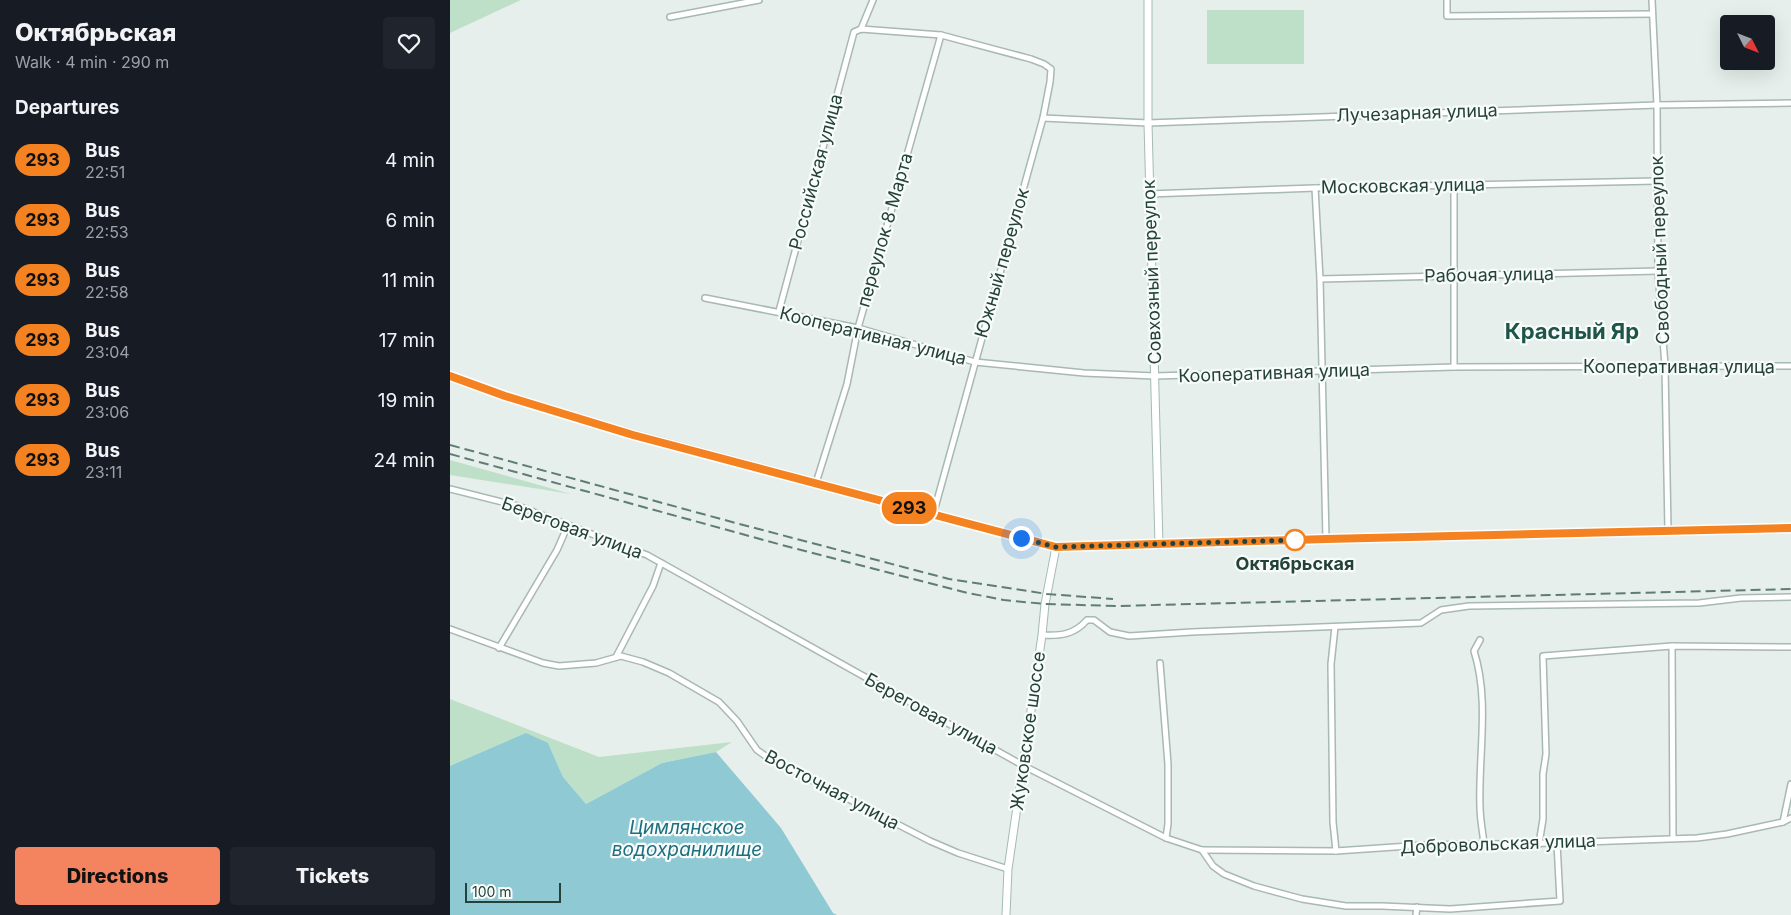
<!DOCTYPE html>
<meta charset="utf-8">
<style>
body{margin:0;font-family:Inter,sans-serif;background:#20242c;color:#f1f3f6;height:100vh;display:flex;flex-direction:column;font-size:19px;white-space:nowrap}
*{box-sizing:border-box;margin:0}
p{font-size:16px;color:#9ea1a6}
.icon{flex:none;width:28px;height:28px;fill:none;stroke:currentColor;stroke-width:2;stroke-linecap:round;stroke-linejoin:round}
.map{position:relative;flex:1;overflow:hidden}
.sheet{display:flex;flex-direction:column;background:#171b24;width:450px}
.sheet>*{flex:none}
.badge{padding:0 10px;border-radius:16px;font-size:18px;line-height:32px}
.needle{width:32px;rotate:132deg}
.buttons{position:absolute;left:1270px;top:15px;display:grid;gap:10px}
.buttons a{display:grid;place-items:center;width:55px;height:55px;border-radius:5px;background:#171b24;box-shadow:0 5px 20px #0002;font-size:25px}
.scale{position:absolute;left:15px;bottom:12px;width:96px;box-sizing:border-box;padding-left:5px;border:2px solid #24423a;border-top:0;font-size:14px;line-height:18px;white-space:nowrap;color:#24423a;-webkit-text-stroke:4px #f7fbf9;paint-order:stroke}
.you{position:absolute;width:25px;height:25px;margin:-12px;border:4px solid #fff;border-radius:50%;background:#1a73e8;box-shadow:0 0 0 8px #1a73e833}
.map>.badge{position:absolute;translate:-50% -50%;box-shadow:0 0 0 2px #fff}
h2{padding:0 15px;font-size:19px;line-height:45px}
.round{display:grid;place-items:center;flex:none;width:52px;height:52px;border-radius:5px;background:#20242c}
.overview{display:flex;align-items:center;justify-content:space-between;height:85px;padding:0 15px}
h1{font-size:24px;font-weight:800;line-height:38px}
.cta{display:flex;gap:10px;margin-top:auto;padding:10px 15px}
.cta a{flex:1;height:58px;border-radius:5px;background:#f4845f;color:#111;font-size:20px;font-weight:800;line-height:58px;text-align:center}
.cta a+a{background:#20242c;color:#f1f3f6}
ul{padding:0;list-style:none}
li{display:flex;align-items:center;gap:15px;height:60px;padding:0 15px}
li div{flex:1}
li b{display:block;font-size:19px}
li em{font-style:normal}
li .badge{min-width:55px;font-weight:700;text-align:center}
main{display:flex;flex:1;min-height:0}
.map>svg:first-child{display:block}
.green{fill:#bfe0c8}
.water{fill:#8ec9d4}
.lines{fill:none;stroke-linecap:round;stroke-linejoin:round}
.street-casing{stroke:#a8b8b2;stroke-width:8}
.secondary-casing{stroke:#a4bbb3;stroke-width:9}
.primary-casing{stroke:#c2cac8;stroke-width:10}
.street{stroke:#fff;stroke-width:5}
.secondary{stroke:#fff;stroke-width:7}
.primary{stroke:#6aa596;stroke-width:8}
.rail{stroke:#5f7d75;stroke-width:2;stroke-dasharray:10 5;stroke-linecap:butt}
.line-casing{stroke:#fff;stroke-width:11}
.line{stroke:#f58220;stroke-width:8}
.walk{stroke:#24423a;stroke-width:5;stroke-dasharray:0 9}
.stop-dot{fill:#fff;stroke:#f58220;stroke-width:2.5}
.labels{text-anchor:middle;stroke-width:4.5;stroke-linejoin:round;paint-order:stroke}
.street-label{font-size:18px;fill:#24423a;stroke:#f7fbf9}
.stop-label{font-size:18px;font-weight:bold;fill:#24423a;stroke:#f7fbf9}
.water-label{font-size:19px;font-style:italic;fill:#1c6f80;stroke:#f7fbf9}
.district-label{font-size:22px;font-weight:bold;fill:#1f5548;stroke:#f7fbf9}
</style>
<main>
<section class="sheet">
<div class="overview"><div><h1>Октябрьская</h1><p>Walk · 4 min · 290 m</p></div><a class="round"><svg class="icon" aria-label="heart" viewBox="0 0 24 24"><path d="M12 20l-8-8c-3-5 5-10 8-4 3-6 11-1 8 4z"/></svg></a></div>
<h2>Departures</h2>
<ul>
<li><span class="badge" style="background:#f58220;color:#111">293</span><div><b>Bus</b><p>22:51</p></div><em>4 min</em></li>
<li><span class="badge" style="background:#f58220;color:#111">293</span><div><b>Bus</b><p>22:53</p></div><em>6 min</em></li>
<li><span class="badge" style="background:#f58220;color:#111">293</span><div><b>Bus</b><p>22:58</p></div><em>11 min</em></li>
<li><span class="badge" style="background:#f58220;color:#111">293</span><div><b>Bus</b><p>23:04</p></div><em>17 min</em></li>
<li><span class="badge" style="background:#f58220;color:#111">293</span><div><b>Bus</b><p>23:06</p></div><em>19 min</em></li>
<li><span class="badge" style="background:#f58220;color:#111">293</span><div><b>Bus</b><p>23:11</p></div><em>24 min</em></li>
</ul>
<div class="cta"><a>Directions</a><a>Tickets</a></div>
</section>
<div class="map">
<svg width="1341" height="915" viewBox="0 0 1341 915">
<rect width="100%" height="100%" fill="#e6efeb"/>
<g class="green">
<polygon points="0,0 71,0 0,33"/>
<rect x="757" y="10" width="97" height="54"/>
<polygon points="0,460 121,494 0,475"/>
<polygon points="0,699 149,757 282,742 266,752 212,763 136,804 113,777 98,743 0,766"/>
</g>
<polygon class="water" points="76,733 98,743 113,777 136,804 212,763 266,752 331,828 383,913 387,915 0,915 0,766"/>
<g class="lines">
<g class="street-casing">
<g id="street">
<polyline points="997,0 997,16 1202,14"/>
<polyline points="1202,0 1207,105 1208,271 1215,366 1218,530"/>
<polyline points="220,17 309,0"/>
<polyline points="411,29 423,0"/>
<polyline points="593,118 698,123 1207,105 1341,103"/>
<polyline points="865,188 870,279 876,539"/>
<polyline points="699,194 865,188 1207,181"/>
<polyline points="870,279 1208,271"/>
<polyline points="255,298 408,328 525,362 634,373 705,376 1004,367 1341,366"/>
<polyline points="329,311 404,32 411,29 491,35 581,59 594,64 601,69 600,82 593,118 483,515"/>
<polyline points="1004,367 1004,185"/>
<polyline points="366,483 397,384 408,328 491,35"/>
<polyline points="0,489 68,506 197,555 574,766 716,838 752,850 763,866 774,874 804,886 852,899 896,906 932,906 1000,909 1110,901 1107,843"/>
<polyline points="885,627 881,664 883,822 886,851"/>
<polyline points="0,629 93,663 109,666 146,663 171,656 193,662 219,673 269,702 287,721 307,750 317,757 480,841 508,853 558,869"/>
<path d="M592,635C610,636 624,635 637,620H644L660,632L679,636L742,632L971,623L991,610L1019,606L1249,603L1291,598L1341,597"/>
<path d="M1030,640L1024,651C1040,701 1028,756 1030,807C1030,820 1033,832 1034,845"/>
<polyline points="1222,646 1223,838"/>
<polyline points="49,648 107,550 118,525"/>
<polyline points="166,657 203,586 211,563"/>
<polyline points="710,663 718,764 718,824 716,838"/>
<polyline points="1333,822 1341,784"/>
<polyline points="1089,844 1093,819 1093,774 1096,754 1093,656 1222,646 1341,647"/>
<polyline points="752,850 886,851 974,845 1107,843 1247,838 1277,834 1333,822 1341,818"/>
<polyline points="966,915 967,907"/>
</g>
</g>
<g class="secondary-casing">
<g id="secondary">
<polyline points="698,0 698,123 709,545"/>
<polyline points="556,915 558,869 592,635 595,604 606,547"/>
</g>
</g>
<g class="primary-casing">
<polyline id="primary" points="0,376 55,396 178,433 606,547 876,539 1341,528"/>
</g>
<use href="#street" class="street"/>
<use href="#secondary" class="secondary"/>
<use href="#primary" class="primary"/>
<g class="rail">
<polyline points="0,445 282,522 499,579 597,594 663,599"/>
<polyline points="0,454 332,545 518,593 554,600 595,604 666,606 1341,589"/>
</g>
</g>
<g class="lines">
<g class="line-casing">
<polyline id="line" points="0,376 55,396 183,435 606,547 876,539 1341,528"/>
</g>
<use href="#line" class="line"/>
<polyline class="walk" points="571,538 606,547 845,540"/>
</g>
<circle class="stop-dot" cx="845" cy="540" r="10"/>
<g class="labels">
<g class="street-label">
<text transform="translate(967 113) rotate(-2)" y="6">Лучезарная улица</text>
<text transform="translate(366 172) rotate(-75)" y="6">Российская улица</text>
<text transform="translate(953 186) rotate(-1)" y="6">Московская улица</text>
<text transform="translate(435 230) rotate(-74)" y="6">переулок 8 Марта</text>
<text transform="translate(1210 250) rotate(-92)" y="6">Свободный переулок</text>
<text transform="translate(552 263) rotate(-74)" y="6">Южный переулок</text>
<text transform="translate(702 272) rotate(-92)" y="6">Совхозный переулок</text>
<text transform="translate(1039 275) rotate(-1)" y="6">Рабочая улица</text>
<text transform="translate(423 336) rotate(14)" y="6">Кооперативная улица</text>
<text x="1229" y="373">Кооперативная улица</text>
<text transform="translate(824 373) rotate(-2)" y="6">Кооперативная улица</text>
<text transform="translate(122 528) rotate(20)" y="6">Береговая улица</text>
<text transform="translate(481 714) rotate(29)" y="6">Береговая улица</text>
<text transform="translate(578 731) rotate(-82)" y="6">Жуковское шоссе</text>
<text transform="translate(382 790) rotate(28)" y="6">Восточная улица</text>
<text transform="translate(1048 844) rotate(-2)" y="6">Добровольская улица</text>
</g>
<g class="stop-label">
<text x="845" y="570">Октябрьская</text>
</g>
<g class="water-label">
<text x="237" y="834">Цимлянское<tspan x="237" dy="22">водохранилище</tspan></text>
</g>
<g class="district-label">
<text x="1122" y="339">Красный Яр</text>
</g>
</g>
</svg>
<div class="buttons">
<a><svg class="needle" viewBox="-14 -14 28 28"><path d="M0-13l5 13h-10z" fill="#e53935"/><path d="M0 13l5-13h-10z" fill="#9ea1a6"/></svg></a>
</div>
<div class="scale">100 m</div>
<div class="you" style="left:571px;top:538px"></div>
<b class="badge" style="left:459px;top:508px;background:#f58220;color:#111">293</b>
</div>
</main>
